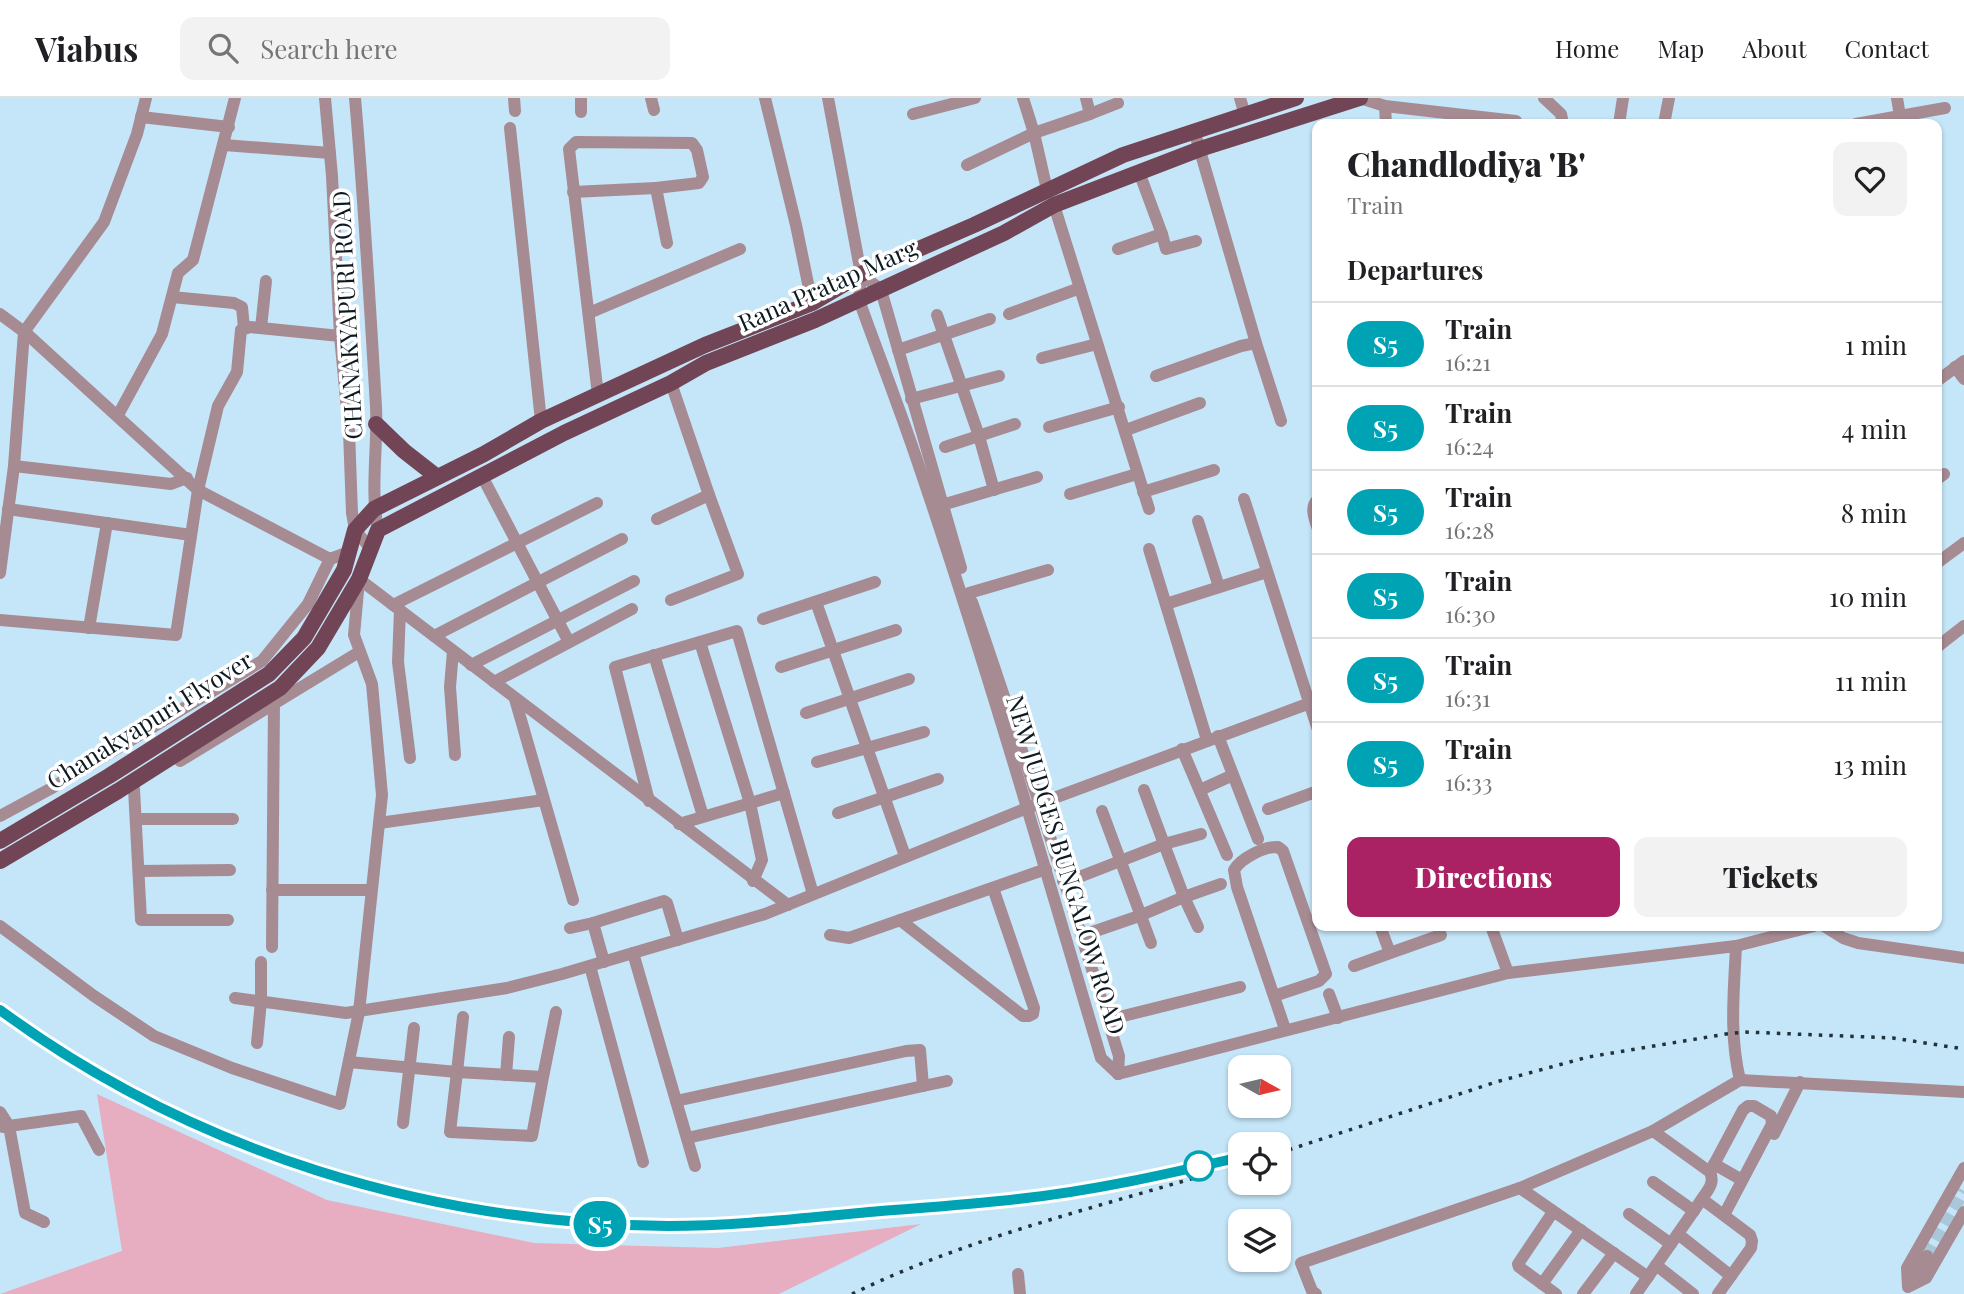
<!DOCTYPE html>
<style>
body{margin:0;font-family:"Playfair Display",serif;background:#f2f2f2;color:#202124;height:100vh;display:flex;flex-direction:column;font-size:26px;white-space:nowrap}
*{box-sizing:border-box;margin:0}
p{font-size:23px;color:#757577}
.icon{flex:none;width:38px;height:38px;fill:none;stroke:currentColor;stroke-width:2;stroke-linecap:round;stroke-linejoin:round}
.map{position:relative;flex:1;overflow:hidden}
.details{position:absolute;left:1312px;top:21px;width:630px;height:812px;display:flex;flex-direction:column;background:#fff;border-radius:14px;box-shadow:0 2px 5px #0004}
.details>*{flex:none}
.badge{padding:0 14px;border-radius:23px;font-size:24px;line-height:46px}
.needle{width:46px;rotate:98deg}
.fabs{position:absolute;left:1228px;top:957px;display:grid;gap:14px}
.fabs a{display:grid;place-items:center;width:63px;height:63px;border-radius:14px;background:#fff;box-shadow:0 2px 5px #0004;font-size:35px}
.map>.badge{position:absolute;translate:-50% -50%;box-shadow:0 0 0 4px #fff}
h2{padding:0 35px;font-size:26px;line-height:63px}
.round{display:grid;place-items:center;flex:none;width:74px;height:74px;border-radius:14px;background:#f2f2f2}
.head{display:flex;align-items:center;justify-content:space-between;height:119px;padding:0 35px}
h1{font-size:33px;font-weight:800;line-height:52px}
.cta{display:flex;gap:14px;margin-top:auto;padding:14px 35px}
.cta a{flex:1;height:80px;border-radius:14px;background:#aa2164;color:#fff;font-size:28px;font-weight:800;line-height:80px;text-align:center}
.cta a+a{background:#f2f2f2;color:#202124}
ul{padding:0;list-style:none}
li{display:flex;align-items:center;gap:21px;height:84px;padding:0 35px;border-top:2px solid #e0e0e0}
li div{flex:1}
li b{display:block;font-size:26px}
li em{font-style:normal}
li .badge{min-width:77px;font-weight:700;text-align:center}
header{display:flex;align-items:center;gap:42px;box-sizing:border-box;height:98px;padding:0 35px;background:#fff;border-bottom:2px solid #e0e0e0}
header strong{font-size:33px}
nav{display:flex;gap:38px;margin-inline-start:auto;font-size:24px}
.search{width:490px;height:63px;background:#f2f2f2;display:flex;align-items:center;gap:18px;box-sizing:border-box;padding:0 24px;border-radius:14px;color:#757577;font-size:26px}
.map>svg:first-child{display:block}
.green{fill:#e7adc0}
.lines{fill:none;stroke-linecap:round;stroke-linejoin:round}
.minor-tunnel{stroke:#aac7d9;stroke-width:12;stroke-dasharray:12 6;stroke-linecap:butt}
.minor{stroke:#a68b93;stroke-width:12}
.major{stroke:#714555;stroke-width:16}
.rail{stroke:#23313a;stroke-width:3.5;stroke-dasharray:3.5 7;stroke-linecap:butt}
.line-casing{stroke:#fff;stroke-width:16}
.line{stroke:#00a3b4;stroke-width:10}
.stop-dot{fill:#fff;stroke:#00a3b4;stroke-width:3.5}
.labels{text-anchor:middle;stroke-width:7;stroke-linejoin:round;paint-order:stroke}
.street-label{font-size:24px;fill:#0e1a21;stroke:#fff}
</style>
<header>
<strong>Viabus</strong>
<div class="search"><svg class="icon" aria-label="search" viewBox="0 0 24 24"><circle cx="10" cy="10" r="6"/><path d="M15 15l6 6"/></svg>Search here</div>
<nav><a>Home</a><a>Map</a><a>About</a><a>Contact</a></nav>
</header>
<div class="map">
<svg width="1964" height="1196" viewBox="0 0 1964 1196">
<rect width="100%" height="100%" fill="#c5e6f9"/>
<polygon class="green" points="97,996 327,1102 534,1145 718,1150 921,1126 779,1196 0,1196 122,1153"/>
<g class="lines">
<polyline class="minor-tunnel" points="1927,1158 1964,1093"/>
<g class="minor">
<polyline points="325,0 332,78 340,238 349,333 352,415 355,432 371,451"/>
<path d="M355,0C364,103 370,206 376,309C378,350 370,391 378,432"/>
<polyline points="514,0 515,13"/>
<polyline points="581,0 581,14"/>
<polyline points="651,0 654,12"/>
<polyline points="765,0 796,127 812,205"/>
<path d="M828,0L861,176L859,202C879,258 901,314 920,371C986,566 1043,763 1101,960L1118,976"/>
<polyline points="1023,0 1034,35 1090,16 1086,0"/>
<polyline points="1240,0 1245,17"/>
<polyline points="1360,0 1385,8 1516,23"/>
<polyline points="1544,0 1561,16 1563,26"/>
<polyline points="1385,8 1386,26"/>
<polyline points="913,16 975,0"/>
<polyline points="1090,16 1118,5"/>
<polyline points="1900,18 1945,10"/>
<polyline points="141,19 229,29"/>
<polyline points="1619,26 1623,0"/>
<polyline points="1664,26 1669,0"/>
<polyline points="1856,26 1900,18 1897,0"/>
<polyline points="510,30 541,323"/>
<polyline points="1194,32 1256,245 1281,323"/>
<polyline points="224,47 330,55"/>
<polyline points="967,67 1034,35 1047,92"/>
<polyline points="573,94 656,90"/>
<polyline points="1054,107 1149,411"/>
<polyline points="1162,136 1166,151 1196,143"/>
<polyline points="1118,151 1162,136 1139,74"/>
<polyline points="861,176 881,192 961,470"/>
<polyline points="172,199 234,205 242,209 244,230"/>
<polyline points="589,215 740,151"/>
<polyline points="0,216 27,236 198,392 330,461"/>
<polyline points="1009,216 1080,190"/>
<polyline points="937,217 979,338 994,392"/>
<polyline points="261,230 266,183"/>
<polyline points="898,252 990,221"/>
<polyline points="1042,260 1097,246"/>
<polyline points="1955,269 1964,281"/>
<polyline points="1156,278 1241,248 1256,245"/>
<polyline points="1937,283 1964,263"/>
<polyline points="598,297 569,51 576,44 692,45 697,52 703,79 699,85 656,90 667,145"/>
<polyline points="911,301 999,278"/>
<polyline points="118,317 162,236 178,175 193,162 235,0"/>
<polyline points="1049,329 1119,309"/>
<polyline points="1126,332 1200,305"/>
<polyline points="945,349 1015,326"/>
<polyline points="14,368 171,386 187,380"/>
<polyline points="482,378 569,544"/>
<polyline points="1937,381 1944,376"/>
<polyline points="1143,394 1214,372"/>
<polyline points="1070,396 1137,376"/>
<polyline points="1244,401 1318,632"/>
<path d="M1318,401C1309,410 1315,421 1318,431"/>
<polyline points="942,407 1037,379"/>
<polyline points="8,411 191,437"/>
<polyline points="657,421 709,397"/>
<polyline points="1198,423 1219,489"/>
<polyline points="1149,451 1207,642"/>
<polyline points="1937,465 1964,445"/>
<polyline points="0,475 14,368 24,234 104,124 137,36 146,0"/>
<polyline points="359,481 788,807"/>
<polyline points="969,495 1048,472"/>
<polyline points="671,502 738,476 709,397 671,285"/>
<polyline points="816,504 905,758"/>
<path d="M972,504C1024,655 1072,806 1119,958L1118,976"/>
<polyline points="1166,506 1267,474"/>
<polyline points="393,507 597,405"/>
<polyline points="400,512 398,564 410,660"/>
<polyline points="763,521 875,484"/>
<polyline points="0,522 176,537 198,392 218,308 237,274 241,232 250,229 340,238"/>
<polyline points="89,530 107,425"/>
<polyline points="434,538 622,441"/>
<polyline points="700,544 750,705 762,762 753,783"/>
<polyline points="1937,549 1964,528"/>
<polyline points="453,553 450,589 455,657"/>
<polyline points="654,557 703,718"/>
<polyline points="471,567 634,483"/>
<polyline points="781,569 896,532"/>
<polyline points="494,584 632,511"/>
<polyline points="515,601 573,802"/>
<polyline points="806,615 909,581"/>
<polyline points="1218,638 1258,741"/>
<polyline points="1182,651 1227,757"/>
<polyline points="180,663 359,554"/>
<polyline points="817,664 924,634"/>
<polyline points="134,691 141,822 228,822"/>
<polyline points="1144,692 1164,746 1201,736"/>
<polyline points="1200,692 1233,677"/>
<polyline points="649,703 615,569 737,533 813,796"/>
<polyline points="1268,711 1318,693"/>
<polyline points="1102,713 1151,845"/>
<polyline points="838,715 938,681"/>
<polyline points="0,718 50,691 262,563 308,506 330,461 349,454"/>
<polyline points="136,721 233,721"/>
<polyline points="379,725 544,702"/>
<polyline points="679,726 784,695"/>
<polyline points="139,773 230,772"/>
<polyline points="1063,783 1074,781 1164,746 1184,799 1139,818 1081,838"/>
<polyline points="272,792 371,792"/>
<polyline points="900,822 1023,918 1029,918 1033,916 1034,910 993,790"/>
<polyline points="593,825 604,864"/>
<polyline points="0,828 94,898 154,938 232,970 340,1006 359,914 382,697 372,586 354,537 359,482"/>
<polyline points="1491,828 1508,875"/>
<polyline points="1824,828 1843,840 1858,845 1964,860"/>
<polyline points="1198,829 1184,799 1221,786"/>
<polyline points="570,830 593,825 664,803 667,805 678,842"/>
<polyline points="830,837 849,840 1046,771"/>
<path d="M1736,848C1734,893 1729,937 1740,982"/>
<polyline points="272,849 274,605"/>
<polyline points="633,855 695,1068"/>
<polyline points="1390,855 1441,837"/>
<polyline points="590,868 643,1064"/>
<polyline points="1354,868 1390,855 1380,828"/>
<polyline points="1329,896 1338,920"/>
<path d="M1274,898L1319,883L1326,876L1283,753L1278,749C1265,748 1241,760 1234,772L1237,789C1253,836 1269,884 1285,931"/>
<polyline points="235,900 346,915 507,890 562,876 765,816 1027,710 1318,602"/>
<polyline points="1107,922 1240,889"/>
<polyline points="257,945 261,903 261,864"/>
<polyline points="349,964 457,974 463,919"/>
<polyline points="1118,976 1508,875 1736,848 1814,828"/>
<polyline points="506,977 509,939"/>
<polyline points="543,979 532,1038 450,1034 457,974 543,979 556,914"/>
<polyline points="923,988 947,983"/>
<polyline points="676,1003 906,953 920,952 923,988 687,1040"/>
<polyline points="0,1014 9,1028 81,1018 99,1052"/>
<polyline points="403,1025 414,930"/>
<polyline points="3,1029 9,1028 25,1115 44,1124"/>
<path d="M1653,1033L1710,1074C1715,1085 1708,1092 1702,1101L1750,1137L1752,1143L1751,1150L1718,1196"/>
<polyline points="1774,1036 1800,984"/>
<polyline points="1714,1066 1742,1082"/>
<polyline points="1964,1070 1907,1170 1908,1189 1926,1180 1964,1114"/>
<polyline points="1710,1074 1743,1012 1748,1008 1754,1008 1771,1018 1772,1026 1724,1117"/>
<polyline points="1653,1084 1694,1113"/>
<polyline points="1520,1090 1648,1179"/>
<polyline points="1553,1114 1518,1166 1519,1169 1556,1196"/>
<polyline points="1629,1116 1671,1146"/>
<polyline points="1678,1136 1731,1178"/>
<polyline points="1656,1167 1693,1196"/>
<polyline points="1018,1176 1020,1196"/>
<polyline points="1542,1186 1581,1132"/>
<polyline points="1910,1187 1927,1158"/>
<polyline points="1316,1196 1312,1193 1301,1165 1520,1090 1653,1033 1740,982 1964,994"/>
<polyline points="1583,1196 1614,1155"/>
<polyline points="1636,1196 1702,1101"/>
</g>
<g class="major">
<polyline points="376,326 404,353 436,378"/>
<polyline points="0,743 109,678 269,576 304,540 344,472 355,432 374,411 484,356 541,323 705,247 812,205 861,176 974,127 1123,57 1296,0"/>
<polyline points="0,763 118,693 280,590 318,550 359,481 378,432 564,335 671,285 706,265 815,222 1004,135 1054,107 1200,51 1360,0"/>
</g>
<g class="rail">
<path d="M0,912C173,1040 383,1110 597,1126C683,1132 770,1122 856,1115C910,1111 964,1108 1018,1101C1093,1093 1167,1076 1241,1059"/>
<polyline points="1279,1055 1496,984 1588,959 1726,936 1745,934 1893,940 1964,951"/>
<path d="M852,1196C965,1141 1090,1111 1211,1075"/>
</g>
</g>
<g class="lines">
<g class="line-casing">
<path id="line" d="M0,912C193,1054 429,1126 668,1128C735,1128 803,1120 869,1114C919,1110 968,1107 1018,1101C1093,1093 1167,1076 1241,1059"/>
</g>
<use href="#line" class="line"/>
</g>
<circle class="stop-dot" cx="1199" cy="1068" r="14"/>
<g class="labels">
<g class="street-label">
<text transform="translate(828 188) rotate(-24)" y="8">Rana Pratap Marg</text>
<text transform="translate(348 217) rotate(-93)" y="8">CHANAKYAPURI ROAD</text>
<text transform="translate(150 623) rotate(-32)" y="8">Chanakyapuri Flyover</text>
<text transform="translate(1065 767) rotate(73)" y="8">NEW JUDGES BUNGALOW ROAD</text>
</g>
</g>
</svg>
<div class="fabs">
<a><svg class="needle" viewBox="-14 -14 28 28"><path d="M0-13l5 13h-10z" fill="#e53935"/><path d="M0 13l5-13h-10z" fill="#757577"/></svg></a>
<a><svg class="icon" aria-label="locate" viewBox="0 0 24 24"><circle cx="12" cy="12" r="6"/><path d="M12 2v4M12 18v4M2 12h4M18 12h4"/></svg></a>
<a><svg class="icon" aria-label="layers" viewBox="0 0 24 24"><path d="M12 4l9 5-9 5-9-5zM3 14l9 5 9-5"/></svg></a>
</div>
<b class="badge" style="left:600px;top:1126px;background:#00a3b4;color:#fff">S5</b>
<section class="details">
<div class="head"><div><h1>Chandlodiya 'B'</h1><p>Train</p></div><a class="round"><svg class="icon" aria-label="heart" viewBox="0 0 24 24"><path d="M12 20l-8-8c-3-5 5-10 8-4 3-6 11-1 8 4z"/></svg></a></div>
<h2>Departures</h2>
<ul>
<li><span class="badge" style="background:#00a3b4;color:#fff">S5</span><div><b>Train</b><p>16:21</p></div><em>1 min</em></li>
<li><span class="badge" style="background:#00a3b4;color:#fff">S5</span><div><b>Train</b><p>16:24</p></div><em>4 min</em></li>
<li><span class="badge" style="background:#00a3b4;color:#fff">S5</span><div><b>Train</b><p>16:28</p></div><em>8 min</em></li>
<li><span class="badge" style="background:#00a3b4;color:#fff">S5</span><div><b>Train</b><p>16:30</p></div><em>10 min</em></li>
<li><span class="badge" style="background:#00a3b4;color:#fff">S5</span><div><b>Train</b><p>16:31</p></div><em>11 min</em></li>
<li><span class="badge" style="background:#00a3b4;color:#fff">S5</span><div><b>Train</b><p>16:33</p></div><em>13 min</em></li>
</ul>
<div class="cta"><a>Directions</a><a>Tickets</a></div>
</section>
</div>
